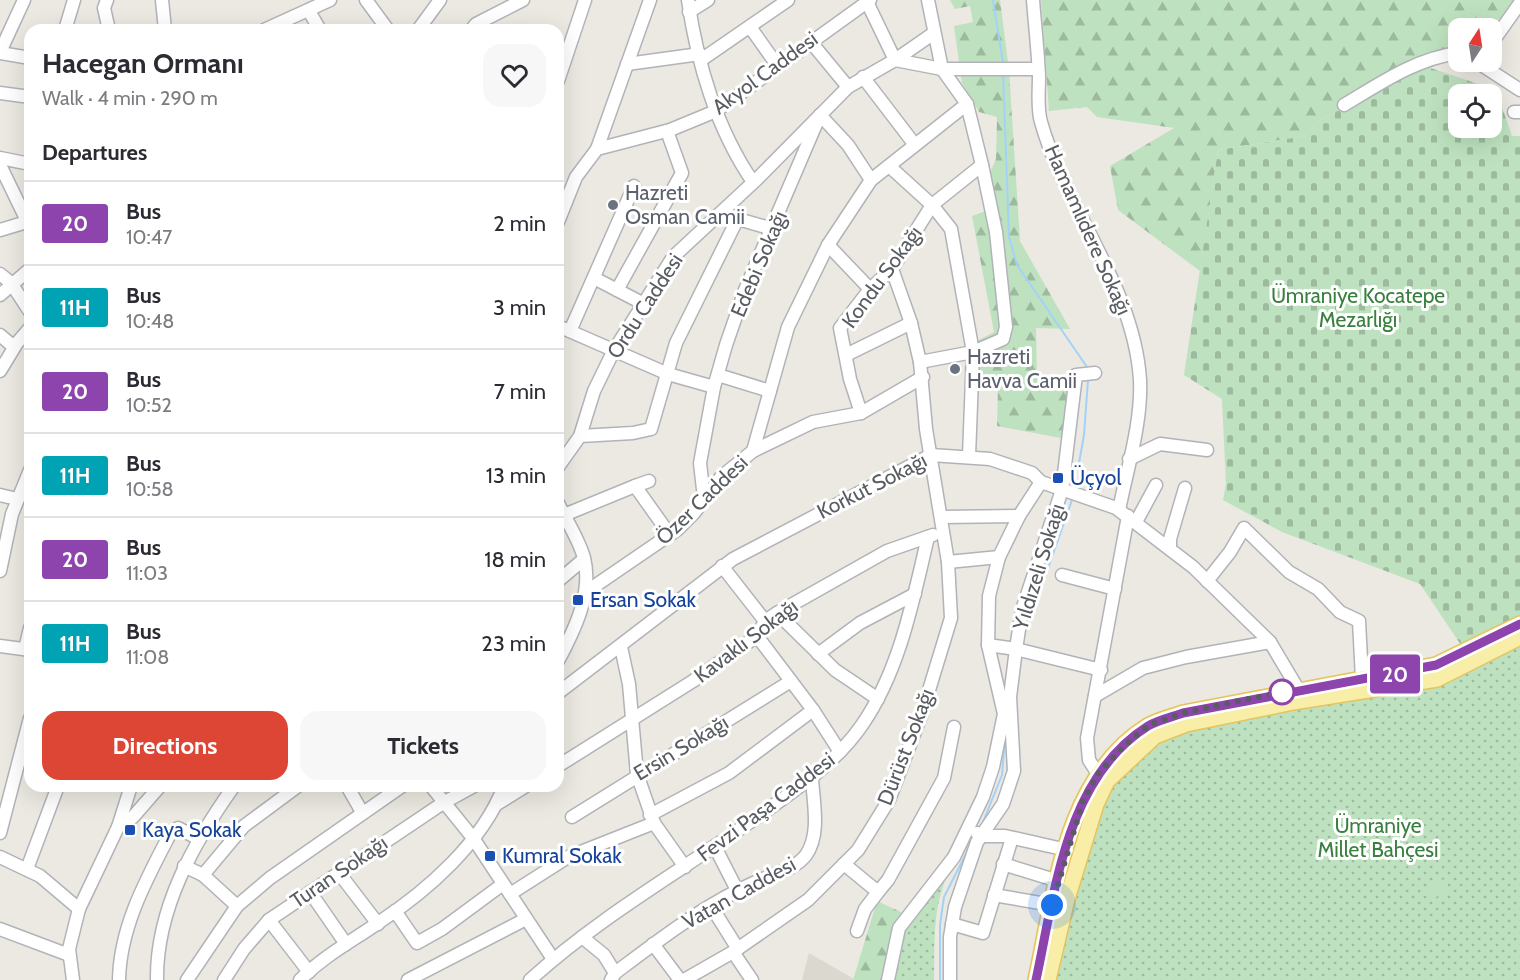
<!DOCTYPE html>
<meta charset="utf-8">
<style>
body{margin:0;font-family:Cabin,sans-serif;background:#f7f7f7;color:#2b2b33;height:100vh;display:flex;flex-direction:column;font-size:22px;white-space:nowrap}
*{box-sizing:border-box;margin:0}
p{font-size:20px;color:#7c7c81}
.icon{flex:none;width:33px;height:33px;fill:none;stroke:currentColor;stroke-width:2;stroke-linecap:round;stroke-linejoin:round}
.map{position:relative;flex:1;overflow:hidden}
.side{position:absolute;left:24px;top:24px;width:540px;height:768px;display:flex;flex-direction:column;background:#fff;border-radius:18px;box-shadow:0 6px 24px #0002}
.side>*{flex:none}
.badge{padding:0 12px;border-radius:4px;font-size:21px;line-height:39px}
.needle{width:39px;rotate:12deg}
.buttons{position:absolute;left:1448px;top:18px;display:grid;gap:12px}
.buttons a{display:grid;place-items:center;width:54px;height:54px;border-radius:12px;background:#fff;box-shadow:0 6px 24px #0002;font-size:30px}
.you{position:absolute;width:30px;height:30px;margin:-15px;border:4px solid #fff;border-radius:50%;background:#1a73e8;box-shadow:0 0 0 9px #1a73e833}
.map>.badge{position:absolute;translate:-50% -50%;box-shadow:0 0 0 3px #fff}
h2{padding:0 18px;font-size:22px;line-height:54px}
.round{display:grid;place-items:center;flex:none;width:63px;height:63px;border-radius:18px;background:#f7f7f7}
.headline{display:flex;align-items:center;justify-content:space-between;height:102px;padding:0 18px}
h1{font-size:28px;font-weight:700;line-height:45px}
.cta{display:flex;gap:12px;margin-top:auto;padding:12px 18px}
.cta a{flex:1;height:69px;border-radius:18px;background:#dd4535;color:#fff;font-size:24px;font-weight:700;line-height:69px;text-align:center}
.cta a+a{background:#f7f7f7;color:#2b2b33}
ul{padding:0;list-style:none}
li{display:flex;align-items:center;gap:18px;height:84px;padding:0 18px;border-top:2px solid #e1e1e2}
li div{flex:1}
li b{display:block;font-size:22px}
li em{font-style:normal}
li .badge{min-width:66px;font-weight:700;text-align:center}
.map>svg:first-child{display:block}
.education{fill:#dbd8cf}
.forest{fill:url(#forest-firs)}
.cemetery{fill:url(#cemetery-stones);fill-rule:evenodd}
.park{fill:url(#park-dots)}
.pitch{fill:#bee2bf}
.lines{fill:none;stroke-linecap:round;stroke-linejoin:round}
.stream{stroke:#a3d2f9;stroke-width:2}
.minor-casing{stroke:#b1b3b8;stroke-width:15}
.major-casing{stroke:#e7c35e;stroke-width:18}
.minor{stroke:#fff;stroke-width:12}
.major{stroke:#f9eea8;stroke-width:15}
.line-casing{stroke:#fff;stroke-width:14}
.line{stroke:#8e44ad;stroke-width:9}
.walk{stroke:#595d61;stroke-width:6;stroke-dasharray:0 10.8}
.worship-dot{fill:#6b7280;stroke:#fff;stroke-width:2}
.transit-dot{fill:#1a4fb4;stroke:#fff;stroke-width:2}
.stop-dot{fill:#fff;stroke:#8e44ad;stroke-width:3}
.labels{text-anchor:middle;stroke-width:6;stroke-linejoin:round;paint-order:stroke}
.street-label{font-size:21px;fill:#595d61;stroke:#fff}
.worship-label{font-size:21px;fill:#5b616d;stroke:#fff;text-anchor:start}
.park-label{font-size:21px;fill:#39803e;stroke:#fff}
.transit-label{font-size:21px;fill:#164399;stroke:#fff;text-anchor:start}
</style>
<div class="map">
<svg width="1520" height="980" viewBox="0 0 1520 980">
<defs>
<pattern id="forest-firs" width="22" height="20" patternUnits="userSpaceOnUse" patternTransform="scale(1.5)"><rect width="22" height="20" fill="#bee2bf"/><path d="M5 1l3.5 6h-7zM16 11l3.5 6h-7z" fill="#9dba9f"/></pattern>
<pattern id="cemetery-stones" width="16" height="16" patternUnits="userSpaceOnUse" patternTransform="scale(1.5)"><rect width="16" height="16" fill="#bee2bf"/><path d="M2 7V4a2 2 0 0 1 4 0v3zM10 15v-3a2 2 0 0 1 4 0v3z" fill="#9dba9f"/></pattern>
<pattern id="park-dots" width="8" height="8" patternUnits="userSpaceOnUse" patternTransform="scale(1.5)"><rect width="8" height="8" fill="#bee2bf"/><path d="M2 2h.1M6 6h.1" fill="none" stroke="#9dba9f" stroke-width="1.8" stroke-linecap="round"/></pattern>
</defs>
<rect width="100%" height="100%" fill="#ebe9e1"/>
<polygon class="education" points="809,953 854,979 853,980 802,980"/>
<g class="forest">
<polygon points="950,0 1000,0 1009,70 1020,241 1070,329 1036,328 1037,383 1071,389 1071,440 997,426 998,386 978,385 977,341 994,332 972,216 988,210 987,179 996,159 997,117 979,112 962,83 954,26 973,22 970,6 955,9"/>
<polygon points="1041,0 1515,0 1513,11 1483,28 1458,28 1458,43 1321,120 1305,136 1218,150 1200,271 1118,210 1110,166 1174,128 1097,117 1087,107 1049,111"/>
<polygon points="877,901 903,913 893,925 883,980 853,980"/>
</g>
<path class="cemetery" d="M1419,64L1496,90L1512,136H1520V617L1461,645L1420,584L1282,532L1223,500L1226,484L1222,399L1184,375L1218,150L1305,136L1321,120ZM1458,94H1491V128H1458Z"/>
<g class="park">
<polygon points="1520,643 1520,980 1052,980 1102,798 1139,757 1181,728"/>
<path d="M947,876C932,911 935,943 934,980H891L902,929Z"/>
</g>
<polygon class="pitch" points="1444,879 1450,890 1430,900 1424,889"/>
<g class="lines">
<g class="stream">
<polyline points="993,0 1003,63"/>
<polyline points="1003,72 1009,237 1017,265 1087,367"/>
<polyline points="1079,463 1084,435 1088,380"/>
<polyline points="1032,600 1040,591 1072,500"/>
<polyline points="983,822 1002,775 1005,739"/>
<polyline points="940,980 940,925 944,897 970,846"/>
</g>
<g class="minor-casing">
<g id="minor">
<polyline points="107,0 104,8 109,30"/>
<polyline points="162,0 165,30"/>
<polyline points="366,0 388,30"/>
<path d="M688,0C697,63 717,130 753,182"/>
<path d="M1033,0C1035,26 1038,51 1039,77C1039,91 1037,109 1041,122C1066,211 1134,286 1140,380C1142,423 1127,469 1119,510"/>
<polyline points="867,2 895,60 942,69 1038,69"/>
<polyline points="309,11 320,30"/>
<polyline points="689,12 708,0"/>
<polyline points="750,27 777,65"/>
<polyline points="65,30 74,0"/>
<polyline points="264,30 330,0"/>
<polyline points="418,30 440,0"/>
<polyline points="471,30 476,24 523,0"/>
<polyline points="1491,39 1496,37 1520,3"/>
<polyline points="810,41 848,87"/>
<polyline points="0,52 24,0"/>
<polyline points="0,53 30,58"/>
<polyline points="701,60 788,0"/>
<polyline points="1477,62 1520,90"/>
<polyline points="627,64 700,54"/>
<polyline points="863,77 915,145"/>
<polyline points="558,81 585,0"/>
<polyline points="0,93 30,97"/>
<path d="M1344,105C1381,83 1415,59 1458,53"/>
<polyline points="1514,112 1520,112"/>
<polyline points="597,149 650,0"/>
<polyline points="0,158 30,164"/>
<polyline points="889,166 932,205 951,229 973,352 969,456"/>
<polyline points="1,167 30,227"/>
<polyline points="731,217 773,229"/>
<polyline points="558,222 576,177 597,149 670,130 716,111 870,0"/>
<polyline points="0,230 30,221"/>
<polyline points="828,245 870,289"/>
<polyline points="0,274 11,283 30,312"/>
<polyline points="594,278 644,304"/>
<polyline points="617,290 682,173 667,131"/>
<polyline points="0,295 30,269"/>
<polyline points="558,326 668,374 714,387"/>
<polyline points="570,331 634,186"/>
<polyline points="0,335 14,347"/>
<polyline points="846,355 911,323"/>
<polyline points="920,362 973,352 1003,339 1006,327 996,232 982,165 967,104 942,69 928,0"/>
<polyline points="0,371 17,343 30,328"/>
<polyline points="718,375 770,391"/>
<polyline points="861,413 850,379 840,328 870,289 892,269 932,205 982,165"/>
<polyline points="580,436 633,433 651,429 676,343 737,220"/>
<polyline points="753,451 788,327 828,245 871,180 967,104"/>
<polyline points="1129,459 1160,444 1207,450"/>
<polyline points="558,467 580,436 594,391 613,352 673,257 757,179 848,87 895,60 934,33"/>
<polyline points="635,486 649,481"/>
<polyline points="0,495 17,499"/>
<polyline points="704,498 700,463 714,387 726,345 745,290 820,115 848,145 871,180"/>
<path d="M558,503C566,520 579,539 584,558C593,593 574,631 558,661"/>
<polyline points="564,515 635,486 670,535"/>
<polyline points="942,517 1019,516"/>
<polyline points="1136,522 1156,485"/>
<polyline points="1170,549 1170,539 1185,488"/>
<polyline points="948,562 999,557"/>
<polyline points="722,566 765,621"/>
<polyline points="0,571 12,514 30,470"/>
<polyline points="1062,575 1115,589"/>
<polyline points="558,581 584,559"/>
<polyline points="1207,581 1230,552 1244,528 1289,572 1318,589 1340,612 1359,621 1362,679"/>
<polyline points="586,592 678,529 694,513 721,477 753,451 813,422 861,413 923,377"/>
<polyline points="777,613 835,670 878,699"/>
<polyline points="757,636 813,710 840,752"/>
<polyline points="988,645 1016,649 1101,670"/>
<polyline points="0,646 30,650"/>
<polyline points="621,647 629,684 637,774 654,823 685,867"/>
<polyline points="25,649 30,628"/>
<polyline points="818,654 860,623 915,594"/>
<polyline points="558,693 733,559 931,455 990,459 1032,473 1041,482 1116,508 1193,567 1270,642 1298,689"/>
<polyline points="1095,696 1143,668 1186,657 1270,642"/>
<polyline points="558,766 693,681 757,636 765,621 777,613 887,551 933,535"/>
<polyline points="1098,774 1089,760 1087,738 1128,516"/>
<polyline points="347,786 362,812"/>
<polyline points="431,786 473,838 553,959"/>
<polyline points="497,804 526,786"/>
<polyline points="650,815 729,773 813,710"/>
<polyline points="572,817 791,681"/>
<polyline points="118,827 133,817 160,786"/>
<polyline points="0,833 30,718"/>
<polyline points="977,833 981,836 1005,836 1067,850"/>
<polyline points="715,847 737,890"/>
<polyline points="0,857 40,876 79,909"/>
<polyline points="844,864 878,892 888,880 944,778 954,727"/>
<polyline points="1003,864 1058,881"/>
<polyline points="184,866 203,875 237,906"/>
<polyline points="27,869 58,786"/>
<polyline points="339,873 378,924"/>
<polyline points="203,875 244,826 298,786"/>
<polyline points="310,892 346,944"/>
<polyline points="510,894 568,857 654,823"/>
<polyline points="994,895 1052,905"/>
<polyline points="711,906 738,949"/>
<polyline points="395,911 417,943 442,929 503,884"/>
<polyline points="269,920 309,972"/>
<polyline points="952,924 983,933 1012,838"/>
<polyline points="0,929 69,955"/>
<polyline points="857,931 865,909 878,892"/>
<polyline points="582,937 604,955 615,973"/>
<polyline points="653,944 680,980"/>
<polyline points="733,952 752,980"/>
<polyline points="73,980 69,949 79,909 118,827 131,786"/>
<path d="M119,980C120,927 146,880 170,834L178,828L199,839"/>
<path d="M157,980C156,909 194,842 234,786"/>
<polyline points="187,980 237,906 270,878 402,786"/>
<polyline points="224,980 244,949 269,920 443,803 474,786"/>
<path d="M300,980C322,957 352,941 378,923C427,891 483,842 504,786"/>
<polyline points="408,980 526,919"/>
<path d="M530,980C600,916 683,870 760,815C796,789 836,763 862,725C900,670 913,600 928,537"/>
<path d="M611,980L615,973C660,939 705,904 758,881C773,874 796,869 806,855C821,834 813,801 812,778"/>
<polyline points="684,980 733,952 808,900 858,850 889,800 922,713 951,618 948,562 926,429 920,362 911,323 892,269"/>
<polyline points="888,980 899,928 954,857 983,797 993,767 1004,714 988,645 989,596 999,557 1019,516 1041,482"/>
<polyline points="950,980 950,937 955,907 977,842 1003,804 1014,771 1010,697 1016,649 1022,610 1062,490 1076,375 1095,373"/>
</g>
</g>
<g class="major-casing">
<g id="major">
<path d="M1036,980C1055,893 1065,777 1148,726C1158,720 1172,717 1183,713L1436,665L1520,624"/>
<polyline points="1048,980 1067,899 1096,804 1107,781 1155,736 1186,724 1293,702 1437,679 1520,637"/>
</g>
</g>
<use href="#minor" class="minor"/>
<use href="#major" class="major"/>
</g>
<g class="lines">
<g class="line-casing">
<path id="line" d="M1036,980C1055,893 1065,778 1148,726C1158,720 1172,717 1183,713L1436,665L1520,624"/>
</g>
<use href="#line" class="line"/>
<polyline class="walk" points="1052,905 1083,801 1098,774 1124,746 1149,725 1183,713 1282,692"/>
</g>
<g class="worship-dot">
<circle cx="613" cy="205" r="6"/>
<circle cx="955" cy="369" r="6"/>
</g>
<g class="transit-dot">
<rect x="1052" y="472" width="12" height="12" rx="3"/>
<rect x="572" y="594" width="12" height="12" rx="3"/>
<rect x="124" y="824" width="12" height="12" rx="3"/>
<rect x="484" y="850" width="12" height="12" rx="3"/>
</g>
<circle class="stop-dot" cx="1282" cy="692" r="12"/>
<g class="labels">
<g class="street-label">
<text transform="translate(765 73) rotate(-36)" y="7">Akyol Caddesi</text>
<text transform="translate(1088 230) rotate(66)" y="7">Hamamlıdere Sokağı</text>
<text transform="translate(759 264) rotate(-67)" y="7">Edebi Sokağı</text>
<text transform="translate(882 277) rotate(-54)" y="7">Kondu Sokağı</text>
<text transform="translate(645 306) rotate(-57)" y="7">Ordu Caddesi</text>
<text transform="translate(872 486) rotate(-27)" y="7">Korkut Sokağı</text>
<text transform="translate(702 500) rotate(-44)" y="7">Özer Caddesi</text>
<text transform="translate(1039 567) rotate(-73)" y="7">Yıldızeli Sokağı</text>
<text transform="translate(746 641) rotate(-37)" y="7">Kavaklı Sokağı</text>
<text transform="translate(906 747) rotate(-69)" y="7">Dürüst Sokağı</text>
<text transform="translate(681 748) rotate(-31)" y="7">Ersin Sokağı</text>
<text transform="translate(766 807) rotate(-37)" y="7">Fevzi Paşa Caddesi</text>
<text transform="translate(339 872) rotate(-34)" y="7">Turan Sokağı</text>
<text transform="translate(739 893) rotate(-29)" y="7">Vatan Caddesi</text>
</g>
<g class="worship-label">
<text x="625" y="200">Hazreti<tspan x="625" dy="24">Osman Camii</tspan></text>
<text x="967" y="364">Hazreti<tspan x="967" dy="24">Havva Camii</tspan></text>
</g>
<g class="park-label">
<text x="1358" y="303">Ümraniye Kocatepe<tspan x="1358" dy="24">Mezarlığı</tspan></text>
<text x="1378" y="833">Ümraniye<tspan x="1378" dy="24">Millet Bahçesi</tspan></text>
</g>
<g class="transit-label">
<text x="1070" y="485">Üçyol</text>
<text x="590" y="607">Ersan Sokak</text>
<text x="142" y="837">Kaya Sokak</text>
<text x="502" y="863">Kumral Sokak</text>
</g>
</g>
</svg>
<div class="buttons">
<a><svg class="needle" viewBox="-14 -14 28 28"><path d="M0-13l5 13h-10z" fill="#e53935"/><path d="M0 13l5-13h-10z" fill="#7c7c81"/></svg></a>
<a><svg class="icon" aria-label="locate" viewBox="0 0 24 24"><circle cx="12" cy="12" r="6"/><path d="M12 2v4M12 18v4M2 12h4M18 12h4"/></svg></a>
</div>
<div class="you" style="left:1052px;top:905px"></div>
<b class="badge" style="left:1395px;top:674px;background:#8e44ad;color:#fff">20</b>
<section class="side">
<div class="headline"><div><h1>Hacegan Ormanı</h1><p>Walk · 4 min · 290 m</p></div><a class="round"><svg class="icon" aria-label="heart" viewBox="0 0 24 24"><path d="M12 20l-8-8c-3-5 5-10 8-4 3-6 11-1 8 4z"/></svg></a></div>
<h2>Departures</h2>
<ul>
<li><span class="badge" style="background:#8e44ad;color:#fff">20</span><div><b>Bus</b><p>10:47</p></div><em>2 min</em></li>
<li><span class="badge" style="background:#00a3b4;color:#fff">11H</span><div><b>Bus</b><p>10:48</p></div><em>3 min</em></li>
<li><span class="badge" style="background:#8e44ad;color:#fff">20</span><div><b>Bus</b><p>10:52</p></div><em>7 min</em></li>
<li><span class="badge" style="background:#00a3b4;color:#fff">11H</span><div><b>Bus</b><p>10:58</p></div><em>13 min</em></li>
<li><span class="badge" style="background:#8e44ad;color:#fff">20</span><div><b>Bus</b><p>11:03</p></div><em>18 min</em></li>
<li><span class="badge" style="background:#00a3b4;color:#fff">11H</span><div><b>Bus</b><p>11:08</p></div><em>23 min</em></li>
</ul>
<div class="cta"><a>Directions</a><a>Tickets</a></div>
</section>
</div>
